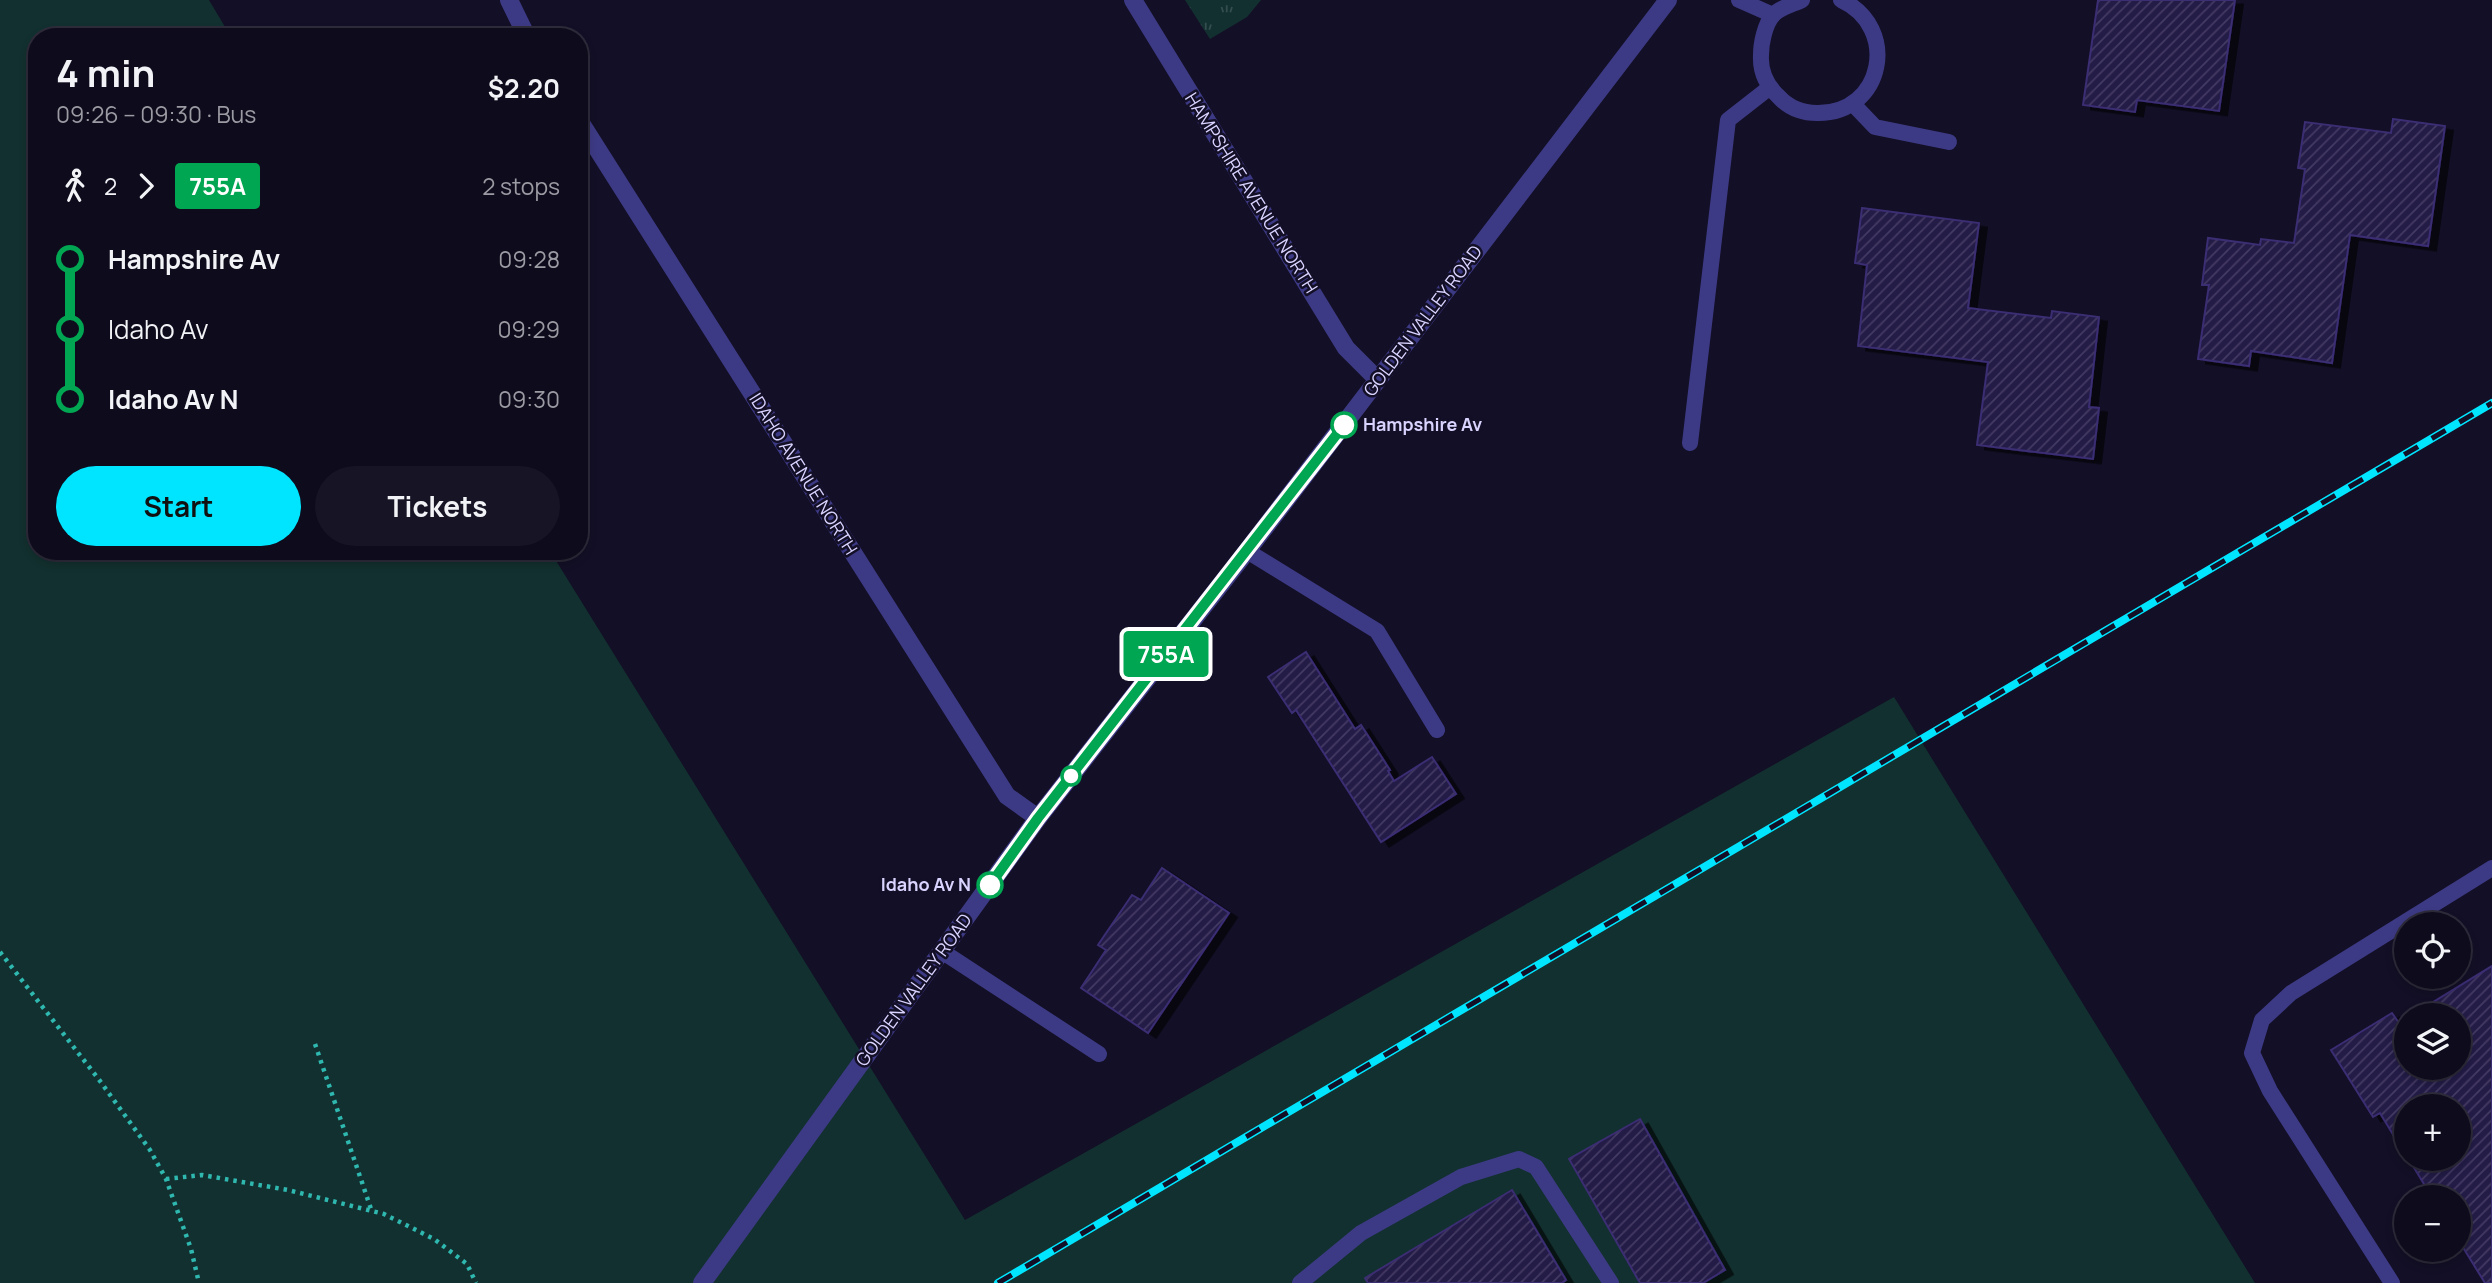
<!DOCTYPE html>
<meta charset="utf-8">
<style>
body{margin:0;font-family:Manrope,sans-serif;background:#171425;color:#f1f3f6;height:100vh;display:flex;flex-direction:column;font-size:26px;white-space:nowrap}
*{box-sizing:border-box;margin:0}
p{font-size:23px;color:#9b9ba3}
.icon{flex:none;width:38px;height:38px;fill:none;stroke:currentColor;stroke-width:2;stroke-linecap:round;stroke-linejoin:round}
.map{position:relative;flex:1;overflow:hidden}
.details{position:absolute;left:28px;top:28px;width:560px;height:532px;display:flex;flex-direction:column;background:#0e0b1c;border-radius:28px;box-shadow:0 4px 10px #0003,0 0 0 2px #2e2b3b}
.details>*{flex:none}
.badge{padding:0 14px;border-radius:5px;font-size:24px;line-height:46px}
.controls{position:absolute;left:2394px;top:912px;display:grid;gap:14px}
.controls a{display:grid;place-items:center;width:77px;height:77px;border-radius:50%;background:#0e0b1c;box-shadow:0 4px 10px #0003,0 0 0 2px #2e2b3b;font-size:35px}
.map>.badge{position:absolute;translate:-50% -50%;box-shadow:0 0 0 4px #fff}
.legs{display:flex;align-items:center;gap:10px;height:77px;padding:0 28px;font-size:23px}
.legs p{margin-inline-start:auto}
.summary{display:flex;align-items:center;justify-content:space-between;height:119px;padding:0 28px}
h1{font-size:38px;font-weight:700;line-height:52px}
.primary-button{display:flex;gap:14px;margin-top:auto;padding:14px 28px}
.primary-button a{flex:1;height:80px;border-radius:42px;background:#00e5ff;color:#111;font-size:28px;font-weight:700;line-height:80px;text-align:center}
.primary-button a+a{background:#171425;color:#f1f3f6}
ul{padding:0 28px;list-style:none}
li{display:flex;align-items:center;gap:24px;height:70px;font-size:26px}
li i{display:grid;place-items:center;width:10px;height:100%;margin:0 9px;background:currentColor}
li i::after{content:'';width:18px;height:18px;margin:-9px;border:5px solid;border-radius:50%;background:#0e0b1c}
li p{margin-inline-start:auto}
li:first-child i{background:linear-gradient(#0000 50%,currentColor 0)}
li:last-child i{background:linear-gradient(currentColor 50%,#0000 0)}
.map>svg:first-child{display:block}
.green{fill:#12302f}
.park{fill:url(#park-tufts)}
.building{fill:url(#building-hatch);stroke:#3b2d73;stroke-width:2;filter:url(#shadow)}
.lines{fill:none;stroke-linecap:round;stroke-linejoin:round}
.path{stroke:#2fb8b0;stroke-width:4.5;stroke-dasharray:3.5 5;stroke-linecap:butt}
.service{stroke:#3d3a85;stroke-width:16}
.minor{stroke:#3d3a85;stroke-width:18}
.tertiary{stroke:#3d3a85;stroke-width:18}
.rail-casing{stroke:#00e5ff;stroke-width:8}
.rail{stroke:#130f26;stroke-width:5;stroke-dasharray:16;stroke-linecap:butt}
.line-1-casing{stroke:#fff;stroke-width:16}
.line-1{stroke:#00a651;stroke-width:10}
.stop-1-dot{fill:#fff;stroke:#00a651;stroke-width:3.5}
.labels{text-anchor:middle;stroke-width:5;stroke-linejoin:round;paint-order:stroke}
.street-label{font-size:18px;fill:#d9d4ff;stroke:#130f26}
.stop-label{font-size:18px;font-weight:bold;fill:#d9d4ff;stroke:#130f26;text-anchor:start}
</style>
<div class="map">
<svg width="2492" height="1283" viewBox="0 0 2492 1283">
<defs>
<pattern id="park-tufts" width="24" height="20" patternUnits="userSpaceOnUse" patternTransform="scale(1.75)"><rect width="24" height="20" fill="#12302f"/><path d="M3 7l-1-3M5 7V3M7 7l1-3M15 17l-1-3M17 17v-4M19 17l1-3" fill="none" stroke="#344d4e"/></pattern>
<pattern id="building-hatch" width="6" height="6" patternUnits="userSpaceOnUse" patternTransform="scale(1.75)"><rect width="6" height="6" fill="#241b47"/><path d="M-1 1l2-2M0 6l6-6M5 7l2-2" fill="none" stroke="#433b63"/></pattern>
<filter id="shadow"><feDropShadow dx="8" dy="4.5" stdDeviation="0" flood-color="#0009"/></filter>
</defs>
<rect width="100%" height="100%" fill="#130f26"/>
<polygon class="green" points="0,0 209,0 231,37 37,37 37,551 550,551 965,1220 1894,697 2255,1283 0,1283"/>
<polygon class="park" points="1185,0 1261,0 1247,17 1210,39"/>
<g class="building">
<polygon points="2098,0 2235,0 2219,111 2137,100 2135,112 2083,105"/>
<polygon points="2393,119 2445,126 2428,246 2350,235 2332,363 2251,351 2249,366 2198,359 2209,285 2202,285 2208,238 2260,245 2261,239 2294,243 2305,169 2298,168 2305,122 2391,133"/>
<polygon points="1862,208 1979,223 1968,308 2051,318 2052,311 2099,317 2089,407 2099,408 2093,459 1977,445 1988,362 1858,346 1867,265 1855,263"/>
<polygon points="1306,652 1355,729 1361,725 1390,770 1388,771 1394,781 1432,757 1456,794 1381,842 1296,710 1292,713 1268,677"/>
<polygon points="1162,868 1229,913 1148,1033 1081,988 1106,950 1098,945 1132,895 1141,900"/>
<polygon points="2492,966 2492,1283 2485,1283 2459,1241 2459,1197 2432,1197 2408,1158 2459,1158 2459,1106 2406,1106 2406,1156 2380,1113 2373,1117 2331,1050 2392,1013 2399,1023 2406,1019 2406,1068 2459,1068 2459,1015 2412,1015"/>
<polygon points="1640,1119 1725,1270 1703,1283 1640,1283 1569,1159"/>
<polygon points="1512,1190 1566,1280 1562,1283 1368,1283 1365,1278"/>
</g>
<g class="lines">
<g class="path">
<polyline points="0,952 100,1081 150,1150 166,1179 191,1249 199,1283"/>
<polyline points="315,1044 371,1209"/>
<polyline points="166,1179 202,1175 288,1190 384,1214 434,1239 467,1264 476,1283"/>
</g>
<g class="service">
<polyline points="1739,0 1773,15"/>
<path d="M1802,0C1794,4 1779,8 1773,15C1765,24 1761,43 1761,55C1760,72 1767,86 1779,97C1789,108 1803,113 1817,113C1884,114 1900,27 1841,0"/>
<polyline points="1853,104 1875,127 1949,142"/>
<polyline points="1690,443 1728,120 1769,88"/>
<polyline points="1247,551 1377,631 1437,730"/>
<polyline points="943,952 1099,1054"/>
<polyline points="1300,1283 1361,1233 1461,1177 1519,1159 1536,1167 1611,1283"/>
<polyline points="2392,1283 2270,1091 2252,1053 2262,1020 2291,993 2492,868"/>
</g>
<g class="minor">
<polyline points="509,0 527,37"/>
<polyline points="1133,0 1346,348 1378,380"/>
<polyline points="579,120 1007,796 1038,818"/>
</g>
<polyline class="tertiary" points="702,1283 1038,818 1247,551 1668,0"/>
<g class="rail-casing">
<polyline id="rail" points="998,1283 2492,403"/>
</g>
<use href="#rail" class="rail"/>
</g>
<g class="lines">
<g class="line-1-casing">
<polyline id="line-1" points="990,885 1038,818 1344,425"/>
</g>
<use href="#line-1" class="line-1"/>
</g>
<g class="stop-1-dot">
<circle cx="1344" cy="425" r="12"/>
<circle cx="1071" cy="776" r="9"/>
<circle cx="990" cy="885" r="12"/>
</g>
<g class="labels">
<g class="street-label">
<text transform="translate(1251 193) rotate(58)" y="6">HAMPSHIRE AVENUE NORTH</text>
<text transform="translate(1423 321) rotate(-53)" y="6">GOLDEN VALLEY ROAD</text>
<text transform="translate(803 474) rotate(58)" y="6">IDAHO AVENUE NORTH</text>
<text transform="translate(914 990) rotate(-54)" y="6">GOLDEN VALLEY ROAD</text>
</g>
<g class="stop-label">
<text x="1363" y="431">Hampshire Av</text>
<text x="971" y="891" text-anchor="end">Idaho Av N</text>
</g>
</g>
</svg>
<div class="controls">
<a><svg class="icon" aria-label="locate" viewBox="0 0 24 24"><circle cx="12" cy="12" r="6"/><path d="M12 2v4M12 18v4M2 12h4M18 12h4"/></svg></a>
<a><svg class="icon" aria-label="layers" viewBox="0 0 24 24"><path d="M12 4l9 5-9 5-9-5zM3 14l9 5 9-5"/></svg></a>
<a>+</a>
<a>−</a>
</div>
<b class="badge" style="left:1166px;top:654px;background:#00a651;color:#fff">755A</b>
<section class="details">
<div class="summary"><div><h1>4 min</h1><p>09:26 – 09:30 · Bus</p></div><b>$2.20</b></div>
<div class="legs"><svg class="icon" aria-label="walk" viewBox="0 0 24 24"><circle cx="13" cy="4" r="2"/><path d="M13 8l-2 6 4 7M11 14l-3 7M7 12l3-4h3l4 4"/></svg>2<svg class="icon" aria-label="forward" viewBox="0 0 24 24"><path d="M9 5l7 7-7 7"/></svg><b class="badge" style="background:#00a651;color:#fff">755A</b><p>2 stops</p></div>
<ul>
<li><i style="color:#00a651"></i><b>Hampshire Av</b><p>09:28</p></li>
<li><i style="color:#00a651"></i><span>Idaho Av</span><p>09:29</p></li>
<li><i style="color:#00a651"></i><b>Idaho Av N</b><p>09:30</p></li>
</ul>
<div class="primary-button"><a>Start</a><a>Tickets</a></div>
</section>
</div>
